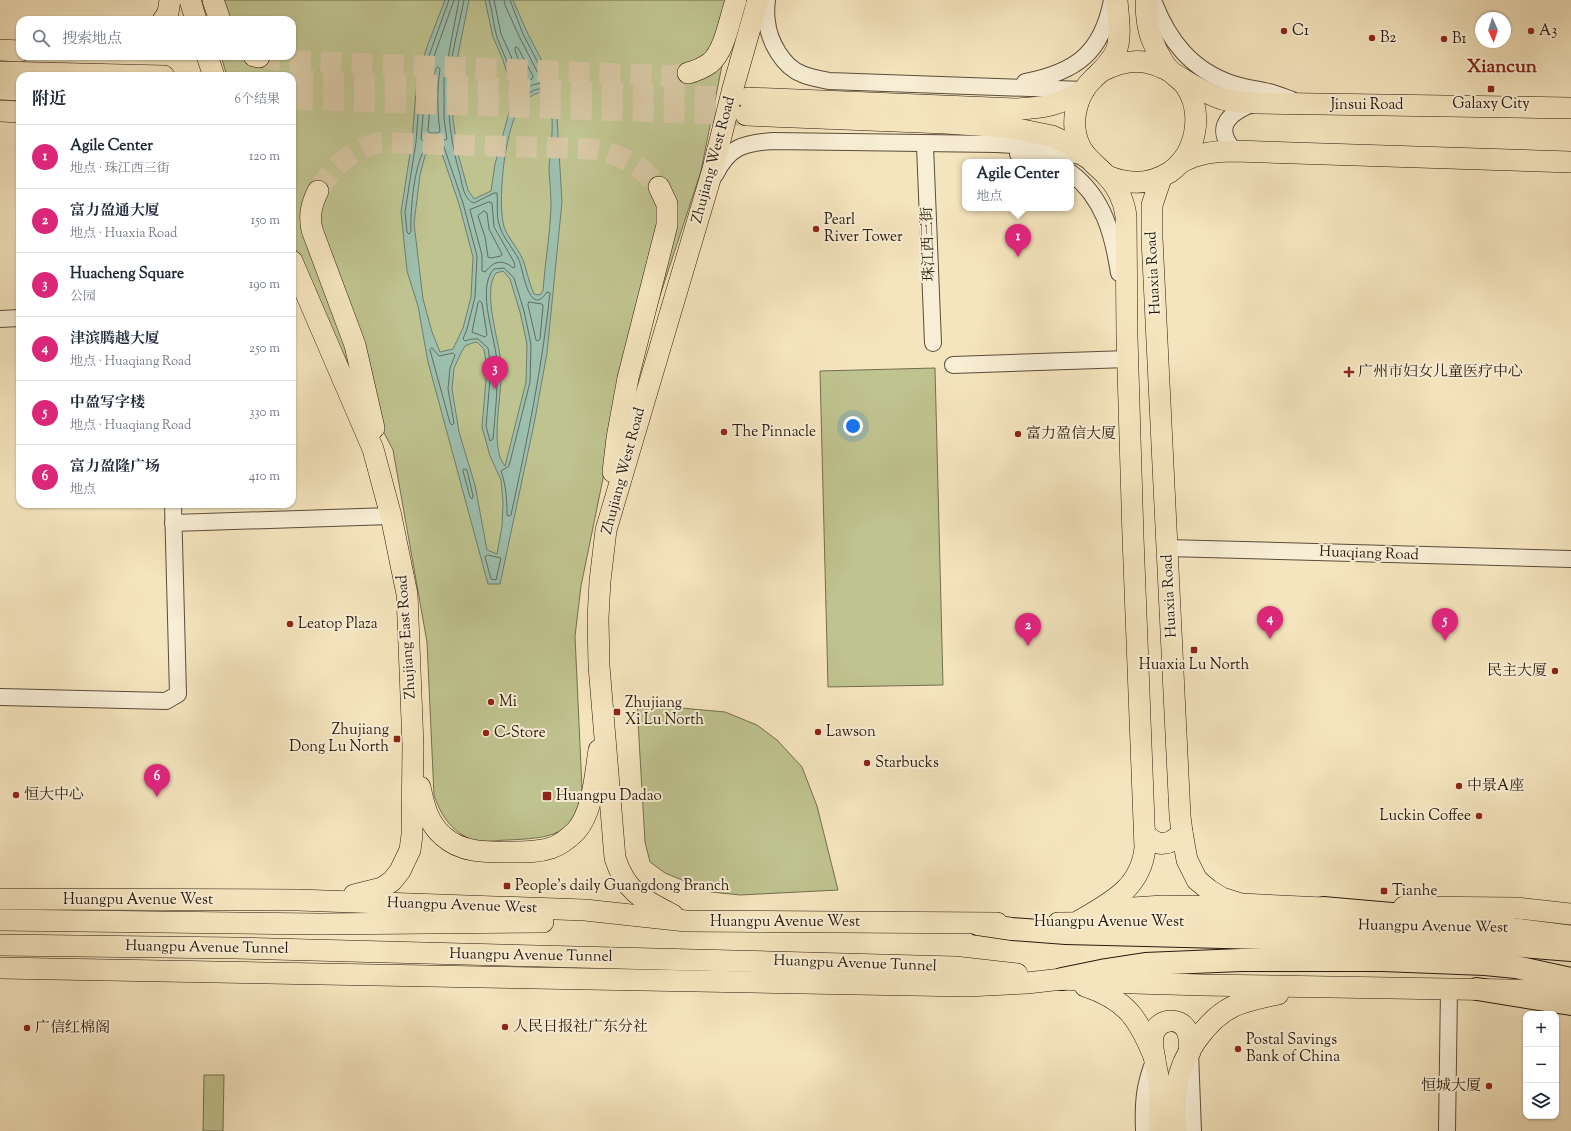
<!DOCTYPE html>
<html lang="zh">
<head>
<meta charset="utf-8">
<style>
  body { margin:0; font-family:"Sorts Mill Goudy","Noto Serif SC",serif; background:#f6f6f7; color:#1f2937 }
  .controls { position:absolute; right:12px; bottom:12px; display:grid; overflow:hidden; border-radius:8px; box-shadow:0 1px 3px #0004 }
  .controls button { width:36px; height:36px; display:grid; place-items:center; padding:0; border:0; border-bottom:1px solid #e0e1e3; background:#fff; color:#1f2937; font:20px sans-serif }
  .compass { position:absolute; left:1475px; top:12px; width:36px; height:36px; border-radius:50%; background:#fff; box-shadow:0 1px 3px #0004; rotate:177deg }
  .you { position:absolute; left:853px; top:426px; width:14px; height:14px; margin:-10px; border:3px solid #fff; border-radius:50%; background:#1a73e8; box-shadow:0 0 0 6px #1a73e833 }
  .badge { display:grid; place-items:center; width:26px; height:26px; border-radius:50%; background:#db2777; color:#fff; font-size:13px; font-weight:700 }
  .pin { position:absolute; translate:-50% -33px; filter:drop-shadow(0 1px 2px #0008) }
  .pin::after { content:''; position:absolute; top:21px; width:14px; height:12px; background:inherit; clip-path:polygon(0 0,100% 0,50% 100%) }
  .popup { position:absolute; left:962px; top:159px; width:112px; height:52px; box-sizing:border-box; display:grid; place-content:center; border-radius:8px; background:#fff; filter:drop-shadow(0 1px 3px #0005); font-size:13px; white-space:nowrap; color:#747a83 }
  .popup b { font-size:15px; color:#1f2937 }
  .popup::after { content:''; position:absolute; left:50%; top:100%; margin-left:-8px; border:8px solid transparent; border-top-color:#fff }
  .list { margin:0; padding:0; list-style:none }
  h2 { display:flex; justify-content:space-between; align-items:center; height:52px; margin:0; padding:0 16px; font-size:17px }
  h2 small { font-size:13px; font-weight:400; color:#747a83 }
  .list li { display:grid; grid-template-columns:26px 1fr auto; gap:12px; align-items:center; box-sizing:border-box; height:64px; padding:0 16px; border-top:1px solid #e0e1e3 }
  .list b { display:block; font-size:15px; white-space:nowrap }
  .list p { margin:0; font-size:13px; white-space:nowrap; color:#747a83 }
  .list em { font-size:13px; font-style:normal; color:#747a83 }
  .icon { flex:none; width:22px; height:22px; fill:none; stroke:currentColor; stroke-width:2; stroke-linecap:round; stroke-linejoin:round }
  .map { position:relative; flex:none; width:1571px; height:1131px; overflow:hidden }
  .search { position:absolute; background:#fff; box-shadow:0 1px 3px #0004; left:16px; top:16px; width:280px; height:44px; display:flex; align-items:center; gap:10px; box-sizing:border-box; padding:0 14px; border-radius:12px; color:#747a83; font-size:15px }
  .panel { position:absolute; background:#fff; box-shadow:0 1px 3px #0004; left:16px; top:72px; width:280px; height:436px; border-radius:12px }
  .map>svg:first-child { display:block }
</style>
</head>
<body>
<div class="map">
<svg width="1571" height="1131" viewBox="0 0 1571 1131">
  <rect width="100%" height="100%" fill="#f5e5be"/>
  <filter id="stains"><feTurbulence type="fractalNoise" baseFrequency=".005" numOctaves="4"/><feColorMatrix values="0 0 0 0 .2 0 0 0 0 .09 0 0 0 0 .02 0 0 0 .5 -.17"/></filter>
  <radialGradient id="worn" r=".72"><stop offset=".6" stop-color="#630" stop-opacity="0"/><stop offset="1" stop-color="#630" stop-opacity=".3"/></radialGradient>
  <!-- green -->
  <g fill="#bfc38f" stroke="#746e4e">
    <path d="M204,0H735L701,171L608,454L581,586L575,636L582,789C578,837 548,838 508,840C498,840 483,843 474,841C472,841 469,838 466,837C449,828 440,813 434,795L427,642L393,450L330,329L292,241V76H227L221,56H292V20H210Z"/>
    <polygon points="935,368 943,685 828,687 820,371"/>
    <polygon points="637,704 725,712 757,725 777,740 802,767 817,806 838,890 740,895 711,892 665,873 650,862 645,842"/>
    <polygon points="204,1075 224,1075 223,1131 203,1131"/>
  </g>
  <!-- water -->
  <path fill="#9dbfae" stroke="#6f7d6d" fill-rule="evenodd" d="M445,0H469L453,80V119L458,154L468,190L474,199L491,191L495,164L513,98V93L503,60L493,37L485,0H513L527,32L552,80L557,118L562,202L547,353L534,424L500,584H488L428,362L418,306L407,271L401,212L412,141L417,78L428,44ZM541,92C560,104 549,152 549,171C550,183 551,196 551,208C550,235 545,263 543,290L540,295L534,294C529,283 527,271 523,260C518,247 505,236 503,222C498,197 505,122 523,103C527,99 535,93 541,92ZM433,147L440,148L459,204L473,257L471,297L463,328L453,349L440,352L432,332L423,299L414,223L420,175L425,156L429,149ZM503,271L510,279L520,312L527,344L526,382L505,466C488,447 504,389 501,363C499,340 482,291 496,273ZM477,342L484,349L487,368L482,427L490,456L501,480L503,503L502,526L497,554L487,550L475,485L459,432L452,389L454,368L461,353L465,346L472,343Z"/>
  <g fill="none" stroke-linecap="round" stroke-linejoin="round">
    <!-- shore -->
    <g stroke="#636c5d" stroke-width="1">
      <path d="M449,0L421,78L416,142L405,212L407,232L409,234L411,232C410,213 414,158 428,145L441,144L444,147L463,203L477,256L475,297L467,329L463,339L465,341L471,339H478L488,348L491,368L486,426L490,441L493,439C495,415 498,389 497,365C497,340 475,289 494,269L504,268L514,278L524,311L531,344L530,382L509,466L501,471C506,485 507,500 507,515L509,516L511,515C527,441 542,368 550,293L547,292C529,319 523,269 519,260C513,248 502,237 499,224C496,215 498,203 497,193H494L474,203C464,200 462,184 460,175C451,144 447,113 449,81C451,54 459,26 464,0"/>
      <polyline points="454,0 426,79 421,139 423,141 433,138 445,140 447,139 444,119 444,79 459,0"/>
      <path d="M489,0C493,12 493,25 497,37C504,57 516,77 517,99L519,100C530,94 535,85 547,91L549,89L548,82L523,34L510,0"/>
      <polyline points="494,0 501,34 511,56 521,90 524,91 532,85 541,83 542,81 519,36 505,5 504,0"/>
      <polygon points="516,47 518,48 533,76 532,79 527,81 525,80 515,50"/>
      <path d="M438,67L440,69C437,89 437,111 440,131L438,133H430L428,131L432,80L436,69Z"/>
      <path d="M489,202L492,203L494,227L514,262L515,266L514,268C511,267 509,264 505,263C496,260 490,266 485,272L482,271V255L470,210Z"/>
      <polygon points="484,211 487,213 489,229 502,254 501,256 491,258 488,257 485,237 478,216"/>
      <polygon points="480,301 482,303 487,335 485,337 472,332 478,303"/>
      <polygon points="529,302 542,304 543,306 540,339 538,341 536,340 528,305"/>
      <polygon points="432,348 439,356 453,353 455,355 450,368 448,389 454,423 452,425 450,423 430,350"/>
      <polygon points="464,469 467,470 473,496 472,499 470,497 463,471"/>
      <polygon points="488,555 501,558 496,580 491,579 485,557"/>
    </g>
    <!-- major-tunnel -->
    <g stroke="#d6c6a3" stroke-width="21" stroke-dasharray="21 10" stroke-linecap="butt">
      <polyline points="259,57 276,60 673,76 688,73"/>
      <polyline points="292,80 747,98"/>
      <polyline points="292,99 743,115"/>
      <path d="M318,191C331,169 351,149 377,143C383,142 389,143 395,143L594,149C620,154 643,166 659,187"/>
    </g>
    <!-- minor casing -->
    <g stroke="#5c4c38" stroke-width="18">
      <g id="minor">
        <path d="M767,0C766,7 766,15 767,22C769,41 783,67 802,74C811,78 820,79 829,81L1084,90"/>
        <path d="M1153,0C1168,40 1191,70 1233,84C1244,88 1257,89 1269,92C1277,94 1284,97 1292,100"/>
        <path d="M1025,82C1076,72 1102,53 1112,0"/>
        <polyline points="925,146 933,343"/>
        <path d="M1235,151C1211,127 1231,111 1256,103"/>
        <polyline points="1018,154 1049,162"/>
        <path d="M1071,173C1104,198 1113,235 1119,273"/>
        <path d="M715,175C729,147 743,143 773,141L997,144L1029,146L1080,156"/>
        <polyline points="0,319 20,318"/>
        <polyline points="953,365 1128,359"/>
        <polyline points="173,523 391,516"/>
        <polyline points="1167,548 1571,559"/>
        <polyline points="0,697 166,701 178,694 173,504"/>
        <polyline points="1190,1052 1193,1131"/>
        <path d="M1144,1131C1143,1104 1144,1084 1155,1059"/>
        <polyline points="1447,1131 1449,989"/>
      </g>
    </g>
    <!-- major casing -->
    <g stroke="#29190c" stroke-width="22">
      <g id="major">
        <polyline points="190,0 196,20"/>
        <polyline points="213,0 220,20"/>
        <polyline points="163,20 168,13 170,0"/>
        <polyline points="0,50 20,51"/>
        <polyline points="207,56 214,76"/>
        <polyline points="254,56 259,57"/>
        <path d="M1102,71C1156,43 1176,84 1222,99C1233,102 1245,102 1256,103L1571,108"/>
        <polyline points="0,72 164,76"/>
        <path d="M688,73C696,71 703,68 710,63C725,51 730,17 736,0"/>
        <polyline points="0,89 20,90"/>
        <path d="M748,98L1016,109C1044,108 1060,105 1084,90"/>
        <polyline points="0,111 20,112"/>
        <polyline points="746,115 945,123 1007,127 1052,136 1073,146 1086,157"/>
        <path d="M1180,163C1198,153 1215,151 1235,151L1571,162"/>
        <path d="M1107,176C1129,185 1150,185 1170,172C1197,153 1204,112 1185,85C1181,80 1176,77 1172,73C1164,65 1157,52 1153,42C1147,29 1146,14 1146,0"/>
        <polyline points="1161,178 1152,205 1152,238 1180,816 1182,832 1187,860 1197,880 1209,890 1222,898 1241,904 1323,908"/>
        <path d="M318,191C311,205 309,215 312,230L355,345L374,428"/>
        <polyline points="292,261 373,449 391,516 407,594 413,746 412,835 410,850 400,871 392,881 382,888 354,895"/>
        <polyline points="613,472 617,438 628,378 667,225 667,204 659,187"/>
        <path d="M420,787C424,806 428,823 443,836C462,854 490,852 515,852C527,852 539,852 551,848C560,845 569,838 576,831C593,812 595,775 599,750"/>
        <path d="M1145,833C1156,848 1171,846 1182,832"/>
        <polyline points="0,899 298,900 585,910 686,921 997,923"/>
        <polyline points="1404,907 1517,908 1571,914"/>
        <polyline points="1118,909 1163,906 1235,907"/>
        <path d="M673,915C642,899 626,892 615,858L599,666L598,618L600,581L606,530L713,169L733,88L758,0"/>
        <polyline points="0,920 319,924 543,922"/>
        <path d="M1079,921C1110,903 1141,888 1145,848L1133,537L1127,337L1126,216C1124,201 1117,186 1106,175C1091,160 1078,153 1075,129C1073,111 1080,91 1093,79C1102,70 1110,64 1116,51C1122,37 1118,15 1117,0"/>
        <polyline points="1058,923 1190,922 1285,924 1424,925"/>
        <polyline points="1482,926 1500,927 1571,936"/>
        <polyline points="0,945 235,948 808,963 955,967 1017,974"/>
        <polyline points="0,968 967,986 1027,983 1062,979 1134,983 1203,985 1571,991"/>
        <path d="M1085,986C1127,1000 1139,1019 1155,1059"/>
        <path d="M1160,1131C1160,1115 1161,1098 1159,1082C1157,1067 1151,1051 1153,1036C1156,1019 1180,1015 1187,1031C1190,1037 1189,1045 1190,1052"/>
        <path d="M1176,1131C1175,1116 1174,1100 1177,1085C1181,1056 1207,1019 1234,1006C1248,1000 1264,997 1278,994"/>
      </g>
    </g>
    <!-- highway casing -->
    <g stroke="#29190c" stroke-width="24">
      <g id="highway">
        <polyline points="1323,908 1426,917 1500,927"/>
        <polyline points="978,924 1012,929 1066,933 1498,944 1571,950"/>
        <polyline points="1062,979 1106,970 1145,964 1241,960 1382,960 1485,964 1516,967 1571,979"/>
        <polyline points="1477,989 1571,1004"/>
      </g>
    </g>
    <!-- minor -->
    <use href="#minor" stroke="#f8eed5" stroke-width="16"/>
    <!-- major -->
    <use href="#major" stroke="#f5e5be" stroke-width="21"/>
    <!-- highway -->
    <use href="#highway" stroke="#f5e5be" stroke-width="22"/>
  </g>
  <!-- markers -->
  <g fill="#8f2418" stroke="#f8eed5" stroke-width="1.5">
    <circle cx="1284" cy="31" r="4"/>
    <circle cx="1531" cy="31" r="4"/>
    <circle cx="1372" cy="38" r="4"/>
    <circle cx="1444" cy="39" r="4"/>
    <rect x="1487" y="85" width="8" height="8" rx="2"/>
    <circle cx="816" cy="229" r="4"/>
    <path d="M1347 366h4v4h4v4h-4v4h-4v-4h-4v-4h4z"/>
    <circle cx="724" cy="432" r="4"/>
    <circle cx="1018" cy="434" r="4"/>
    <circle cx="290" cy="624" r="4"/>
    <rect x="1190" y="646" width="8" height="8" rx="2"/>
    <circle cx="1555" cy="671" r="4"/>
    <circle cx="491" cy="702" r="4"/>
    <rect x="613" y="708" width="8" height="8" rx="2"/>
    <circle cx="818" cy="732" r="4"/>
    <circle cx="486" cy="733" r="4"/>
    <rect x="393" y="735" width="8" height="8" rx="2"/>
    <circle cx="867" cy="763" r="4"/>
    <circle cx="1459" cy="786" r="4"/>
    <circle cx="16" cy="795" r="4"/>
    <rect x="542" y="791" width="10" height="10" rx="2"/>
    <circle cx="1479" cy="816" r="4"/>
    <rect x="503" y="882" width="8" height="8" rx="2"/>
    <rect x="1380" y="887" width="8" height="8" rx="2"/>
    <circle cx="505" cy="1027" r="4"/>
    <circle cx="27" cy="1028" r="4"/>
    <circle cx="1238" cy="1049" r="4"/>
    <circle cx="1489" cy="1086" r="4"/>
  </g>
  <g text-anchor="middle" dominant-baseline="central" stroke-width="4" stroke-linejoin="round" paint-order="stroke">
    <!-- poi labels -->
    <g font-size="15" fill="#29190c" stroke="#f8eed5" text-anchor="start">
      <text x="1292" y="31">C1</text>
      <text x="1539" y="31">A3</text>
      <text x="1380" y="38">B2</text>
      <text x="1452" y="39">B1</text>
      <text x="1491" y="104" text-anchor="middle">Galaxy City</text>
      <text x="824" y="220">Pearl<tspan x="824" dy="17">River Tower</tspan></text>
      <text x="1358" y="372">广州市妇女儿童医疗中心</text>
      <text x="732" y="432">The Pinnacle</text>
      <text x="1026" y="434">富力盈信大厦</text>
      <text x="298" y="624">Leatop Plaza</text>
      <text x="1194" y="665" text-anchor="middle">Huaxia Lu North</text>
      <text x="1547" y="671" text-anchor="end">民主大厦</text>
      <text x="499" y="702">Mi</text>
      <text x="625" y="703">Zhujiang<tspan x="625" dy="17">Xi Lu North</tspan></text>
      <text x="389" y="730" text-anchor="end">Zhujiang<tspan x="389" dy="17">Dong Lu North</tspan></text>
      <text x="826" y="732">Lawson</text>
      <text x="494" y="733">C-Store</text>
      <text x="875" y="763">Starbucks</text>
      <text x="1467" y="786">中景A座</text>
      <text x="24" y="795">恒大中心</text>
      <text x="556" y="796">Huangpu Dadao</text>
      <text x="1471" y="816" text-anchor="end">Luckin Coffee</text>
      <text x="515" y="886">People's daily Guangdong Branch</text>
      <text x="1392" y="891">Tianhe</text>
      <text x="513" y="1027">人民日报社广东分社</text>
      <text x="35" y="1028">广信红棉阁</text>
      <text x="1246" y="1040">Postal Savings<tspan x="1246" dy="17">Bank of China</tspan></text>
      <text x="1481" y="1086" text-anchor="end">恒城大厦</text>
    </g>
    <!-- street labels -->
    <g font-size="15" fill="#29190c" stroke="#f8eed5">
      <text x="1367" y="105">Jinsui Road</text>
      <text transform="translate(714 160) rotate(-75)">Zhujiang West Road</text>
      <text transform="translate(929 244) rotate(-92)">珠江西三街</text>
      <text transform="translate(1154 273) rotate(-93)">Huaxia Road</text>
      <text transform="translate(624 471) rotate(-75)">Zhujiang West Road</text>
      <text transform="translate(1369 554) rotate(2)">Huaqiang Road</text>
      <text transform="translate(1170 596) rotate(-93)">Huaxia Road</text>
      <text transform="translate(407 637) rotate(-94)">Zhujiang East Road</text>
      <text x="138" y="900">Huangpu Avenue West</text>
      <text transform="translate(462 906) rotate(2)">Huangpu Avenue West</text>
      <text x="785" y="922">Huangpu Avenue West</text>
      <text x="1109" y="922">Huangpu Avenue West</text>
      <text transform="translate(1433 927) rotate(1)">Huangpu Avenue West</text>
      <text transform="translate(207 948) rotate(1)">Huangpu Avenue Tunnel</text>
      <text transform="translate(531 956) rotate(1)">Huangpu Avenue Tunnel</text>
      <text transform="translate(855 964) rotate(2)">Huangpu Avenue Tunnel</text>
    </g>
    <!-- district labels -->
    <g font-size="19" font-weight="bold" fill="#7a1f14" stroke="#f8eed5">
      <text x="1502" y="67">Xiancun</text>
    </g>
  </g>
  <rect width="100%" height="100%" filter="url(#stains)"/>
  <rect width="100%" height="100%" fill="url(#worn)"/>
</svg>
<div class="controls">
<button>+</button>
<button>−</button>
<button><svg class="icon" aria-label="layers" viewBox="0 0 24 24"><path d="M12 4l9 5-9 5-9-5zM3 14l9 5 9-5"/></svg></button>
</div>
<svg class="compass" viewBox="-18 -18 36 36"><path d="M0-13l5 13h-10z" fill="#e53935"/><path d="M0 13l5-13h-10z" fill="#747a83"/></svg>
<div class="you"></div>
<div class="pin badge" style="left:1018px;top:257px">1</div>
<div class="popup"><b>Agile Center</b>地点</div>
<div class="pin badge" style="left:1028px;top:646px">2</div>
<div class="pin badge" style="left:495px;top:389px">3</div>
<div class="pin badge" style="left:1270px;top:639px">4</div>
<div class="pin badge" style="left:1445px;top:641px">5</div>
<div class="pin badge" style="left:157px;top:797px">6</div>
<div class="search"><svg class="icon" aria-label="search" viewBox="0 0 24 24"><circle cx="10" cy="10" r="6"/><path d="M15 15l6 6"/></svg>搜索地点</div>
<section class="panel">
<h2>附近<small>6个结果</small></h2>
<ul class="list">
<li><span class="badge">1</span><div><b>Agile Center</b><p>地点 · 珠江西三街</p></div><em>120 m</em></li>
<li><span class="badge">2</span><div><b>富力盈通大厦</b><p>地点 · Huaxia Road</p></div><em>150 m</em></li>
<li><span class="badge">3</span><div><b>Huacheng Square</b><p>公园</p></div><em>190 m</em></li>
<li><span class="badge">4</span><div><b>津滨腾越大厦</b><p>地点 · Huaqiang Road</p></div><em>250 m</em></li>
<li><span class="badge">5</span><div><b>中盈写字楼</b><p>地点 · Huaqiang Road</p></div><em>330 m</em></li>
<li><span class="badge">6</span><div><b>富力盈隆广场</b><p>地点</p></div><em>410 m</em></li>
</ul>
</section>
</div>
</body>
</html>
